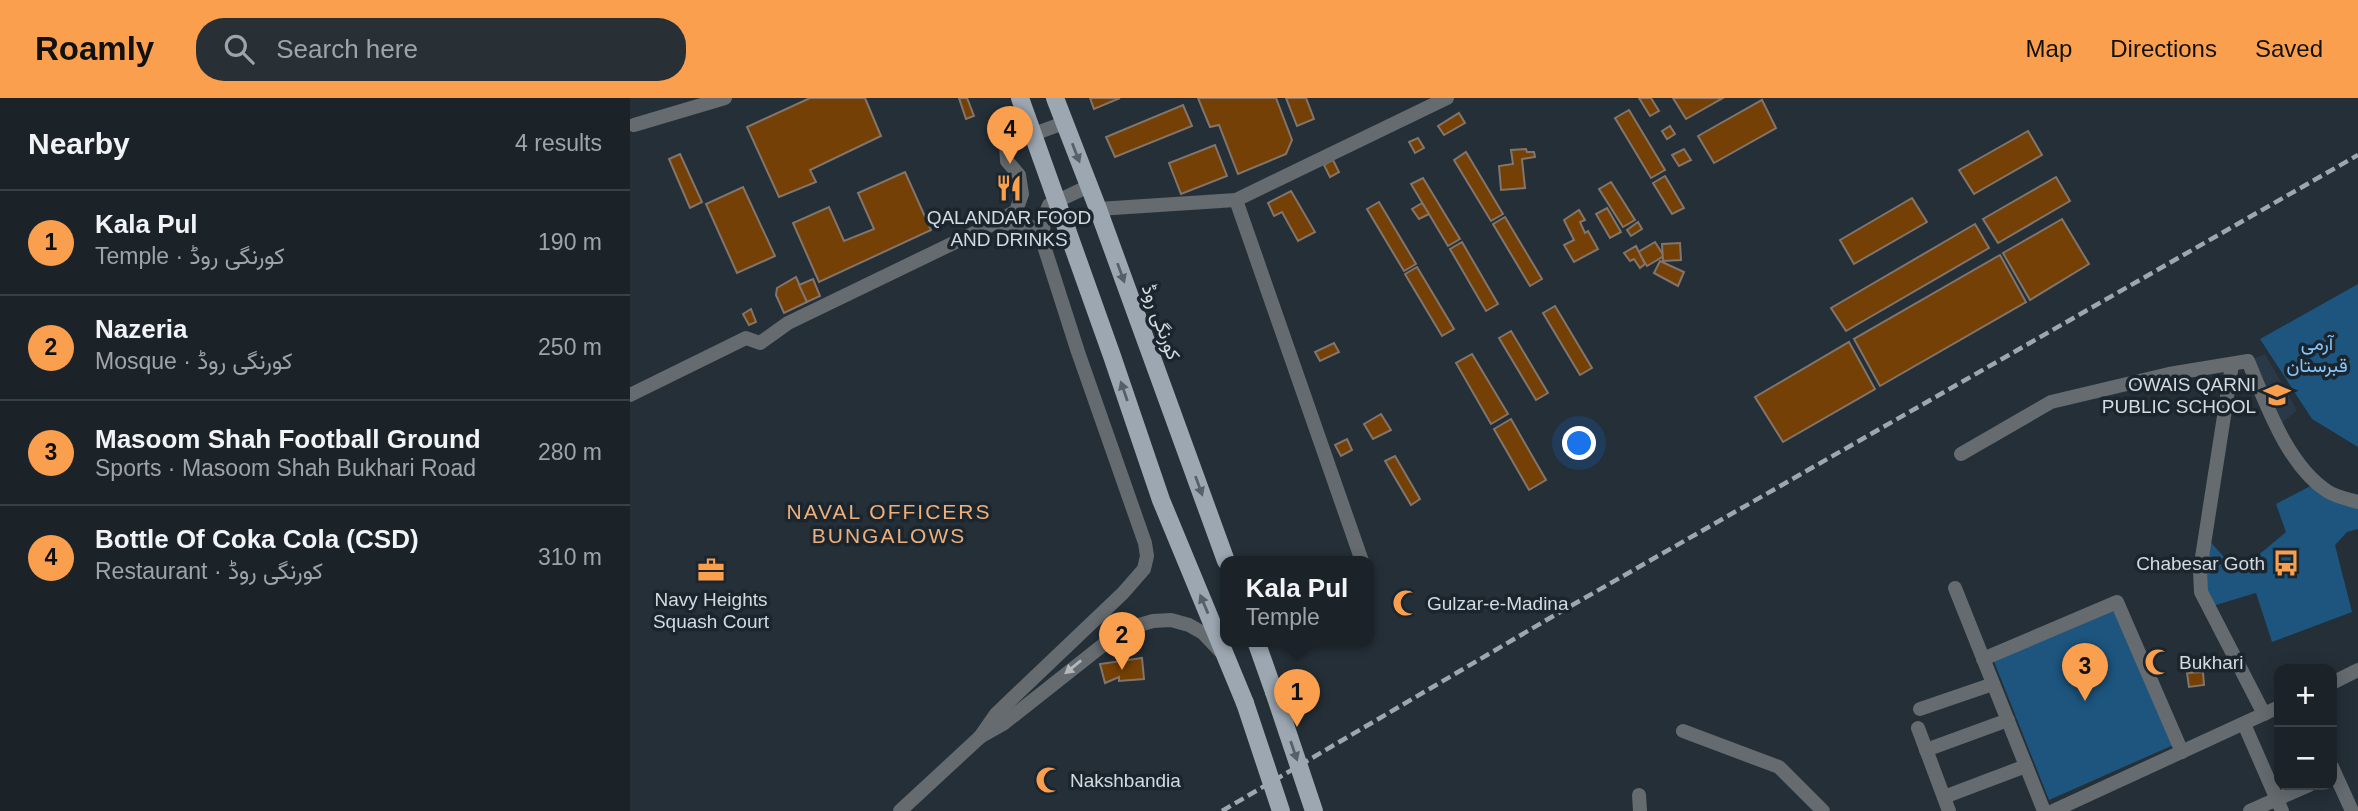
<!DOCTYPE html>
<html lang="en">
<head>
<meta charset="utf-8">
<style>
  body { margin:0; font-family:Helvetica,Vazirmatn,sans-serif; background:#282f35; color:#f1f3f6 }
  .controls { position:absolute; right:21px; bottom:21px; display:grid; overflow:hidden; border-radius:14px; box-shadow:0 4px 18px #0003 }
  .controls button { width:63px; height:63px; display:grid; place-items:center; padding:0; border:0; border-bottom:2px solid #394046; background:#1b2329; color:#f1f3f6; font:35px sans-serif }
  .you { position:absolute; left:950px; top:346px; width:24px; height:24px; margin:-18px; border:5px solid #fff; border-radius:50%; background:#1a73e8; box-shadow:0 0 0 10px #1a73e833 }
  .badge { display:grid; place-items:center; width:46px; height:46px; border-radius:50%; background:#fa9f4e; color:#111; font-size:23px; font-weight:700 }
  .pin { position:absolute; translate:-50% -58px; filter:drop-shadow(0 2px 4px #0008) }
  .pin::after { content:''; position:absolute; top:37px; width:24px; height:21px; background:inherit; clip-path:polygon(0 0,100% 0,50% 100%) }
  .popup { position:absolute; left:590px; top:458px; width:154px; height:91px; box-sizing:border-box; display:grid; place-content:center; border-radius:14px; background:#1b2329; filter:drop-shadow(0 2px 5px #0005); font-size:23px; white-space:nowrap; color:#a0a4a8 }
  .popup b { font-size:26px; color:#f1f3f6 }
  .popup::after { content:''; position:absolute; left:50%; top:100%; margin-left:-14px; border:14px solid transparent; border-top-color:#1b2329 }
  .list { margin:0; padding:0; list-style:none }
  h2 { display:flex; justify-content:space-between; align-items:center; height:91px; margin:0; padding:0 28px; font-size:30px }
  h2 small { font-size:23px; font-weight:400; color:#a0a4a8 }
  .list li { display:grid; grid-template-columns:46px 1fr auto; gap:21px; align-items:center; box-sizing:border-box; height:105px; padding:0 28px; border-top:2px solid #394046 }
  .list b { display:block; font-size:26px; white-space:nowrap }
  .list p { margin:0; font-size:23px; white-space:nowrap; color:#a0a4a8 }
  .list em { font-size:23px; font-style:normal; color:#a0a4a8 }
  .icon { flex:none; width:38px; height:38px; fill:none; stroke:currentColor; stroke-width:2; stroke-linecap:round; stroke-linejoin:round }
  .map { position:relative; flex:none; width:1728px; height:713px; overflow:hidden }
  header { display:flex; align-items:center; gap:42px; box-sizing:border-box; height:98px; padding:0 35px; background:#fa9f4e; color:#111 }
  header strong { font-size:33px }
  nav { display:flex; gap:38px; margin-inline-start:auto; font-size:24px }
  .search { width:490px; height:63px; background:#282f35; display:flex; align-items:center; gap:18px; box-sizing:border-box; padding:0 24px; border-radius:28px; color:#a0a4a8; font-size:26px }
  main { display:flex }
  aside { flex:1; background:#1b2329 }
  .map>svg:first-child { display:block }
</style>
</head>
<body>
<header>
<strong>Roamly</strong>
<div class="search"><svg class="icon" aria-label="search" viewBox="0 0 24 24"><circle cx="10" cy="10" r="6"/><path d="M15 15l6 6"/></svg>Search here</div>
<nav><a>Map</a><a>Directions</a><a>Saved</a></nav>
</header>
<main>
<aside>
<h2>Nearby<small>4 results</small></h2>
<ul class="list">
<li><span class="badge">1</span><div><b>Kala Pul</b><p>Temple · کورنگی روڈ</p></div><em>190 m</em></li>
<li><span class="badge">2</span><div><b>Nazeria</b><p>Mosque · کورنگی روڈ</p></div><em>250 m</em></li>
<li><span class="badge">3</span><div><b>Masoom Shah Football Ground</b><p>Sports · Masoom Shah Bukhari Road</p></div><em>280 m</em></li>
<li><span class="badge">4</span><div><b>Bottle Of Coka Cola (CSD)</b><p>Restaurant · کورنگی روڈ</p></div><em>310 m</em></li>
</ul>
</aside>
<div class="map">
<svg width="1728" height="713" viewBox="0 0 1728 713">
  <rect width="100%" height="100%" fill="#242f37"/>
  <!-- built -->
  <polygon fill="#293947" points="1635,256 1667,312 1651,326 1621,262"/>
  <!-- green -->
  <g fill="#1d557e">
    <polygon points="1728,186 1728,349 1682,321 1630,241"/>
    <polygon points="1688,384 1728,404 1728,431 1717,434 1705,447 1722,514 1642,544 1626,495 1579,509 1570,472 1577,440 1603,469 1613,470 1656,434 1646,406"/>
    <polygon points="1488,506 1548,645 1419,702 1363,561"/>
  </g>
  <!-- building -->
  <g fill="#754005" stroke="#82756b" stroke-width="2">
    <polygon points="180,0 235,0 251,38 180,72 186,84 149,99 117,29"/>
    <polygon points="329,0 337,0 344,18 336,21"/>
    <polygon points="460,0 490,0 464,11"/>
    <polygon points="568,0 646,0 662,42 656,56 608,76 589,27 580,29"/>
    <polygon points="656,0 676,0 684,21 667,28"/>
    <polygon points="1009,0 1021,0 1029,13 1020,18"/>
    <polygon points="1043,0 1093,0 1056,21"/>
    <polygon points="1132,2 1146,30 1084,65 1068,38"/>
    <polygon points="553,7 562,28 485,59 476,39"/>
    <polygon points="999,12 1035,72 1021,80 985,20"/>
    <polygon points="829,15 835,25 814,37 808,28"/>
    <polygon points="1040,28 1045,36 1037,41 1032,33"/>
    <polygon points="1398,33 1412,57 1344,96 1329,72"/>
    <polygon points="788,40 794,50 785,55 779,44"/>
    <polygon points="585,47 597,78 551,96 539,65"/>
    <polygon points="896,51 897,54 904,54 905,59 892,61 895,90 871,92 869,68 883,66 881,52"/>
    <polygon points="1054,51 1061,62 1049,68 1042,57"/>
    <polygon points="836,54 873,116 861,123 824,62"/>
    <polygon points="50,56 72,104 60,110 39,61"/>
    <polygon points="703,62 709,74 700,79 694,67"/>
    <polygon points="275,74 301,132 189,184 163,125 199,109 214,143 244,131 228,95"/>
    <polygon points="1035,78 1054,110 1042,116 1023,85"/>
    <polygon points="1426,79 1440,103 1368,145 1353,121"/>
    <polygon points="793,80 830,141 818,148 781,86"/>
    <polygon points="981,84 1005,122 993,129 969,91"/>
    <polygon points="113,89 145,158 107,175 76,106"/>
    <polygon points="661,93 685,134 668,143 652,114 644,118 638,105"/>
    <polygon points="1282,100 1297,124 1224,166 1210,142"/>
    <polygon points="749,104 786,166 774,173 737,111"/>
    <polygon points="792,105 799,116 789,121 782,111"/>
    <polygon points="977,110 991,134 980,140 966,116"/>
    <polygon points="949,112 955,122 950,124 955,135 958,133 968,151 944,164 934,147 944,142 934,122"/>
    <polygon points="875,119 912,181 900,188 863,126"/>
    <polygon points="1432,121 1459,166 1400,202 1373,155"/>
    <polygon points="1008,124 1012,131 1001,138 997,132"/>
    <polygon points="1345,126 1359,150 1216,233 1201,210"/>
    <polygon points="832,144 868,206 856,213 820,151"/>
    <polygon points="1025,144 1034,158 1017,168 1008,154"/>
    <polygon points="1050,145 1051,162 1033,163 1032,146"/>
    <polygon points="1006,148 1015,166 1010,170 1004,161 1000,163 994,155"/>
    <polygon points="1370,157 1396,204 1250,288 1224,241"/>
    <polygon points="1030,163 1054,174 1048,188 1024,175"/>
    <polygon points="787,169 824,231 812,238 775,176"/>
    <polygon points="166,179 177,204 154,215 146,197 147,190"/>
    <polygon points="183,181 190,198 177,204 169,187"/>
    <polygon points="925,208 962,270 950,277 913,215"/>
    <polygon points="121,211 126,224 119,227 113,216"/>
    <polygon points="881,233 918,295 906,302 869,240"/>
    <polygon points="1219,244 1245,291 1153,344 1125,299"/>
    <polygon points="704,245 709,254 690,263 685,254"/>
    <polygon points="842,256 878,316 861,326 826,265"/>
    <polygon points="751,316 761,332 743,341 734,326"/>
    <polygon points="881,321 916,382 899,392 864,331"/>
    <polygon points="717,341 722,352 711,358 705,347"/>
    <polygon points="765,358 790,401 781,407 755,363"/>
    <polygon points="512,560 514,581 489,583 489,579 475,585 470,566"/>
    <polygon points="1573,574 1574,587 1559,589 1557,575"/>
  </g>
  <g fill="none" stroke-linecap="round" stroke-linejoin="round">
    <!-- minor -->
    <g stroke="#656b6f" stroke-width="14">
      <polyline points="4,27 95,0"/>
      <polyline points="606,102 732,463"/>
      <polyline points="468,111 606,102 817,0"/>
      <polyline points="367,124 413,131"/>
      <polyline points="1602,267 1570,472 1571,494 1634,616"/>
      <polyline points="0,297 116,240 130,245 158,225 367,124 386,113 392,96 389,77 377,63 376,46 434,25"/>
      <path d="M1331,356L1421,304L1539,276L1618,263C1636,305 1657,367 1697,393C1706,399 1718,401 1728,404"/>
      <polyline points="1325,490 1414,713"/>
      <polyline points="1353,561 1487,504 1552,654"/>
      <polyline points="1290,611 1363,586"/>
      <polyline points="1614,626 1652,713"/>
      <polyline points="1288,630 1319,713"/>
      <polyline points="1053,633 1149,669 1193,713"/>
      <polyline points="1296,652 1378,622"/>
      <polyline points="1702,669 1722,713"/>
      <polyline points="1009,697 1010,713"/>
      <polyline points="1314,699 1396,668"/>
      <polyline points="1620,713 1679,687"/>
    </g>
    <!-- tertiary -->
    <g stroke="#656b6f" stroke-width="14">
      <polyline points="1702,585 1728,572"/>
      <polyline points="350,639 366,616 493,495 514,471 517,458 515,445 448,254 414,148 413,122 419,107 459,88"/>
      <polyline points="270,713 350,639 373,626 492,532 523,523 541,522 559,527 573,535 590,553"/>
      <polyline points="1423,713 1649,609"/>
    </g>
    <!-- primary -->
    <g stroke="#9ca7b1" stroke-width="18">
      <polyline points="390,0 482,258 531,402 615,605"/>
      <polyline points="425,0 468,111 596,463"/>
      <polyline points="626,543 644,594"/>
    </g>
    <!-- rail -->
    <polyline stroke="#9ea7ad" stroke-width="4.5" stroke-dasharray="10 5" stroke-linecap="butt" points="592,713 925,517 1728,57"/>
    <!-- primary-bridge -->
    <g stroke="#9ca7b1" stroke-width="18">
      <polyline points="644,594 684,713"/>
      <polyline points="615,605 651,713"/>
    </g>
  </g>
  <!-- one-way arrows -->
  <defs><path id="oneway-solid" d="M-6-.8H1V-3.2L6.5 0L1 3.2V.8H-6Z" transform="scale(1.75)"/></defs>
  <g fill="#556068">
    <use href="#oneway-solid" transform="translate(446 55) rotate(69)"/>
    <use href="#oneway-solid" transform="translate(491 175) rotate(70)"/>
    <use href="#oneway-solid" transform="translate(494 293) rotate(-109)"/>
    <use href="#oneway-solid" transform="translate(569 388) rotate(70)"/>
    <use href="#oneway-solid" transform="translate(574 506) rotate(-113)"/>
    <use href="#oneway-solid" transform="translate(664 653) rotate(71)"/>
  </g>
  <use fill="#b2b9be" href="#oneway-solid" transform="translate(443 569) rotate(141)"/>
  <!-- icons -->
  <defs>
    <g id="restaurant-bare" transform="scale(2.1)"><path d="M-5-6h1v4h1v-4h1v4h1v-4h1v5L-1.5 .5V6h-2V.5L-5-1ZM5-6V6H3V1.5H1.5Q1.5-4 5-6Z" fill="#fa9f4e" stroke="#1b252d" stroke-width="2.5" paint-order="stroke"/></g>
    <g id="school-bare" transform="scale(2.1)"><path d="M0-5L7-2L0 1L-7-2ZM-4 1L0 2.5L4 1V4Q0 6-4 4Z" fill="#fa9f4e" stroke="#1b252d" stroke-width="2.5" paint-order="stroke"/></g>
    <g id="bus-bare" transform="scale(2.1)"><path d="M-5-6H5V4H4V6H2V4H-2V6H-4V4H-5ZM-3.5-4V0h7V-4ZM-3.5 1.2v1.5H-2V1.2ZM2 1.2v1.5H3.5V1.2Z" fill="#fa9f4e" stroke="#1b252d" stroke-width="2.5" paint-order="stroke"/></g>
    <g id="office-bare" transform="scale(2.1)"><path d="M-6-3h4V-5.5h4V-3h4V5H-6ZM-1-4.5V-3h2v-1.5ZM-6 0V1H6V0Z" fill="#fa9f4e" stroke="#1b252d" stroke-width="2.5" paint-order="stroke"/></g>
    <g id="mosque-bare" transform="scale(2.1)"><path d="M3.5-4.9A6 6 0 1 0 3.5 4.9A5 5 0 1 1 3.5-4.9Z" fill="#fa9f4e" stroke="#1b252d" stroke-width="2.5" paint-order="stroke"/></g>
  </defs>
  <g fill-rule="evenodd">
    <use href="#restaurant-bare" x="379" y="90"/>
    <use href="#school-bare" x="1647" y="297"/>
    <use href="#bus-bare" x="1656" y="465"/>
    <use href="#office-bare" x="81" y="472"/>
    <use href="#mosque-bare" x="776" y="505"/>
    <use href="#mosque-bare" x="1528" y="564"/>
    <use href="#mosque-bare" x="419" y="682"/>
  </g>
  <g text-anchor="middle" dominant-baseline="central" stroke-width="7" stroke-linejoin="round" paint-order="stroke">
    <!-- poi labels -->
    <g font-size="19" fill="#d3dae0" stroke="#1b252d" text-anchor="start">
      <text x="379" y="119" text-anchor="middle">QALANDAR FOOD<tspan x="379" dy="22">AND DRINKS</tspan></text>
      <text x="1626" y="286" text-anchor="end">OWAIS QARNI<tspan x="1626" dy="22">PUBLIC SCHOOL</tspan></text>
      <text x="1635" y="465" text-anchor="end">Chabesar Goth</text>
      <text x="81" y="501" text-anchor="middle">Navy Heights<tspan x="81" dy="22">Squash Court</tspan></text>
      <text x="797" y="505">Gulzar-e-Madina</text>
      <text x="1549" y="564">Bukhari</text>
      <text x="440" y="682">Nakshbandia</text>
    </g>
    <!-- street labels -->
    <g font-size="19" fill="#d3dae0" stroke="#1b252d">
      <text transform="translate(531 224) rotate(70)">کورنگی روڈ</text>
    </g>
    <!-- park labels -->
    <g font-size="19" fill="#85c6fd" stroke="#1b252d">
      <text x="1687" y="245">آرمی<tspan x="1687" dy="22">قبرستان</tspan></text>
    </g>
    <!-- neighbourhood labels -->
    <g font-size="21" letter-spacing="2" fill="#eeaf7b" stroke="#1b252d">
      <text x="259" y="413">NAVAL OFFICERS<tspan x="259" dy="24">BUNGALOWS</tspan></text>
    </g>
  </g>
</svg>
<div class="controls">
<button>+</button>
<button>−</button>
</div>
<div class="you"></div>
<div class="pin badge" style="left:667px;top:629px">1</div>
<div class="popup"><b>Kala Pul</b>Temple</div>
<div class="pin badge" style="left:492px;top:572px">2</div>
<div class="pin badge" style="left:1455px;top:603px">3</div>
<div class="pin badge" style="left:380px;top:66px">4</div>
</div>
</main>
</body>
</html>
